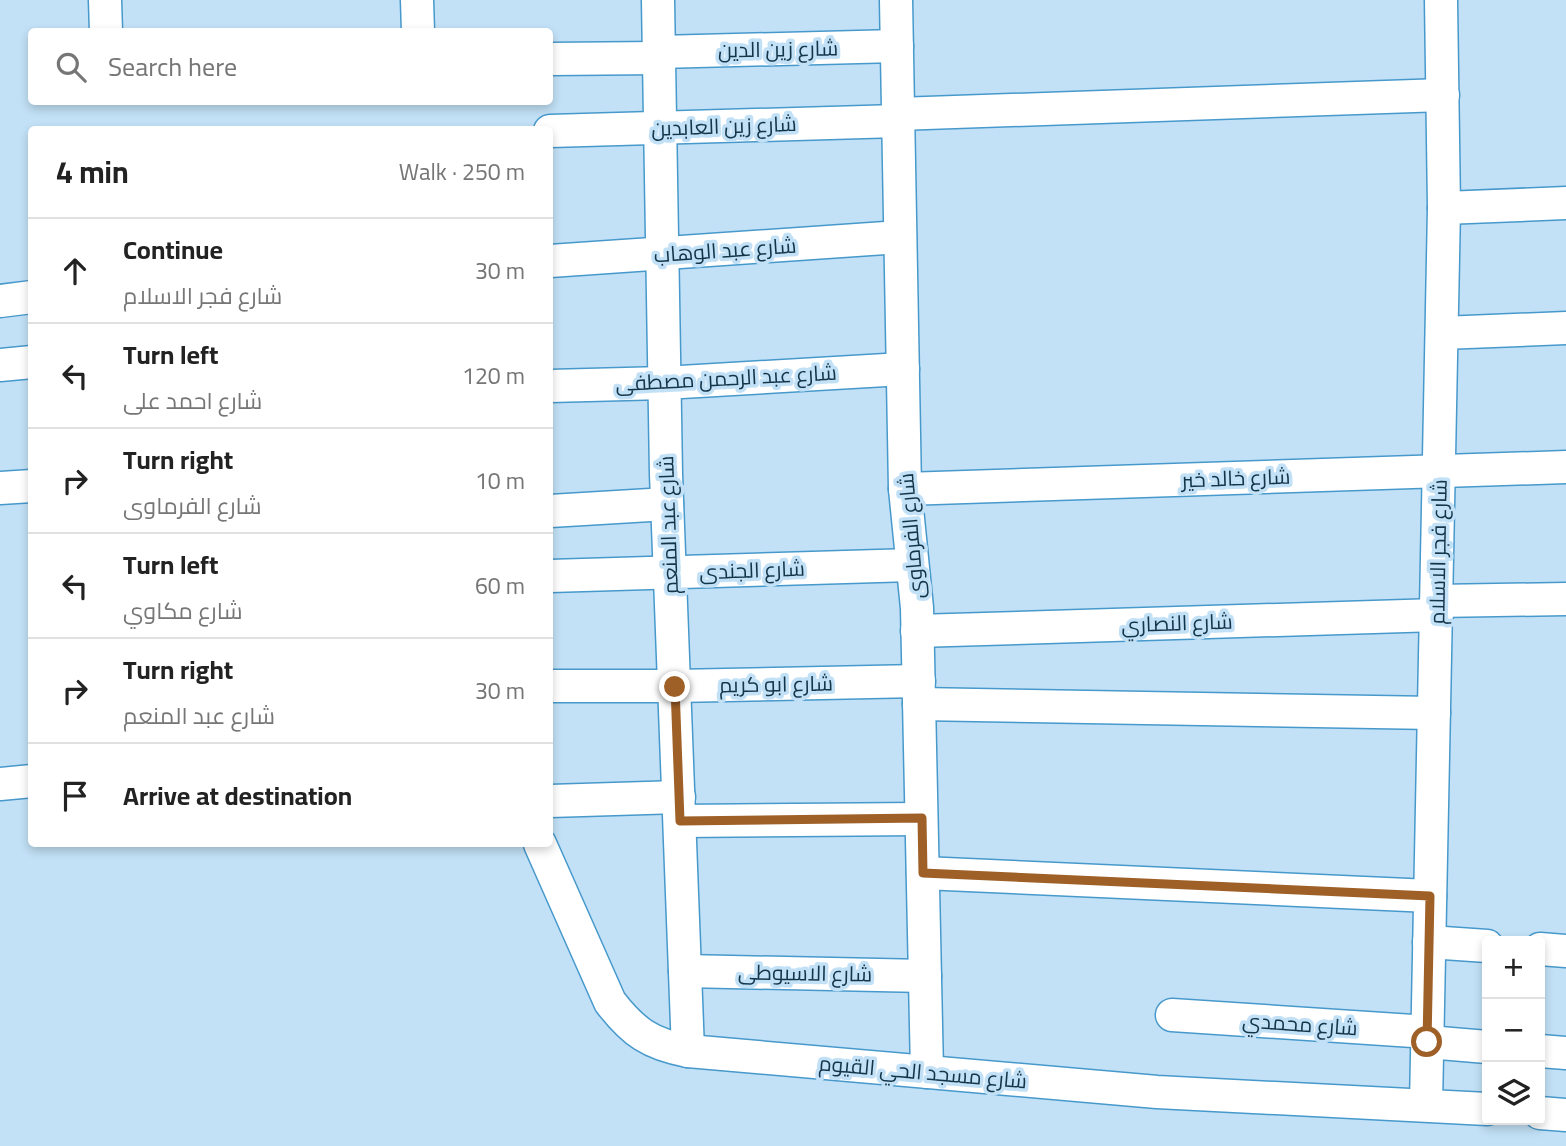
<!DOCTYPE html>
<html lang="en">
<head>
<meta charset="utf-8">
<style>
  body { margin:0; font-family:Georgia,Cairo,serif; background:#f2f2f2; color:#222 }
  .controls { position:absolute; right:21px; bottom:21px; display:grid; overflow:hidden; border-radius:7px; box-shadow:0 4px 10px #0003 }
  .controls button { width:63px; height:63px; display:grid; place-items:center; padding:0; border:0; border-bottom:2px solid #e0e0e0; background:#fff; color:#222; font:35px sans-serif }
  .stop { position:absolute; width:21px; height:21px; margin:-16px; border:5px solid #9f6028; border-radius:50%; background:#fff }
  .stop.end { background:#9f6028; border-color:#fff; box-shadow:0 2px 7px #0008 }
  .list { margin:0; padding:0; list-style:none }
  h2 { display:flex; justify-content:space-between; align-items:center; height:91px; margin:0; padding:0 28px; font-size:30px }
  h2 small { font-size:23px; font-weight:400; color:#767676 }
  .list li { display:grid; grid-template-columns:46px 1fr auto; gap:21px; align-items:center; box-sizing:border-box; height:105px; padding:0 28px; border-top:2px solid #e0e0e0 }
  .list b { display:block; font-size:26px; white-space:nowrap }
  .list p { margin:0; font-size:23px; white-space:nowrap; color:#767676 }
  .list em { font-size:23px; font-style:normal; color:#767676 }
  .icon { flex:none; width:38px; height:38px; fill:none; stroke:currentColor; stroke-width:2; stroke-linecap:round; stroke-linejoin:round }
  .map { position:relative; flex:none; width:1566px; height:1146px; overflow:hidden }
  .search { position:absolute; background:#fff; box-shadow:0 4px 10px #0003; left:28px; top:28px; width:525px; height:77px; display:flex; align-items:center; gap:18px; box-sizing:border-box; padding:0 24px; border-radius:7px; color:#767676; font-size:26px }
  .panel { position:absolute; background:#fff; box-shadow:0 4px 10px #0003; left:28px; top:126px; width:525px; height:721px; border-radius:7px }
  .map>svg:first-child { display:block }
</style>
</head>
<body>
<div class="map">
<svg width="1566" height="1146" viewBox="0 0 1566 1146">
  <rect width="100%" height="100%" fill="#c2e1f6"/>
  <g fill="none" stroke-linecap="round" stroke-linejoin="round">
    <!-- minor casing -->
    <g stroke="#4799cc" stroke-width="35">
      <g id="minor">
        <polyline points="105,0 106,32"/>
        <polyline points="417,0 418,32"/>
        <polyline points="658,0 666,474 688,1051"/>
        <polyline points="896,0 905,489 917,608 927,1072"/>
        <polyline points="659,52 897,46"/>
        <polyline points="550,59 659,58"/>
        <polyline points="898,114 1443,95"/>
        <polyline points="550,131 898,121"/>
        <polyline points="1444,208 1566,203"/>
        <polyline points="550,261 900,237"/>
        <polyline points="0,301 32,297"/>
        <polyline points="1442,333 1566,328"/>
        <polyline points="0,365 32,362"/>
        <polyline points="550,386 664,383 903,369"/>
        <polyline points="0,488 32,486"/>
        <polyline points="905,489 1566,467"/>
        <polyline points="550,511 667,504"/>
        <polyline points="550,576 912,565"/>
        <polyline points="1437,601 1566,599"/>
        <polyline points="917,631 1437,615"/>
        <polyline points="550,686 675,686 919,681"/>
        <polyline points="919,704 1434,713"/>
        <polyline points="0,784 32,781"/>
        <polyline points="550,801 679,797"/>
        <polyline points="680,821 921,819"/>
        <path d="M540,844L610,1002C633,1032 650,1044 688,1051L1157,1092L1487,1109"/>
        <polyline points="923,873 1430,896"/>
        <polyline points="1429,942 1487,946"/>
        <polyline points="1540,949 1566,951"/>
        <polyline points="685,971 925,976"/>
        <polyline points="1172,1015 1428,1032"/>
        <polyline points="1428,1042 1487,1047"/>
        <polyline points="1540,1051 1566,1053"/>
        <polyline points="1426,1105 1444,208 1441,0"/>
        <polyline points="1540,1113 1566,1115"/>
      </g>
    </g>
    <!-- minor -->
    <use href="#minor" stroke="#fff" stroke-width="32"/>
  </g>
  <g fill="none" stroke-linecap="round" stroke-linejoin="round">
    <!-- route -->
    <polyline stroke="#9f6028" stroke-width="9" points="675,687 680,821 922,818 923,873 1430,896 1427,1042"/>
  </g>
  <g text-anchor="middle" dominant-baseline="central" stroke-width="7" stroke-linejoin="round" paint-order="stroke">
    <!-- street labels -->
    <g font-size="21" fill="#13354a" stroke="#c2e1f6">
      <text transform="translate(778 49) rotate(-1)">شارع زين الدين</text>
      <text transform="translate(724 126) rotate(-2)">شارع زين العابدين</text>
      <text transform="translate(725 250) rotate(-4)">شارع عبد الوهاب</text>
      <text transform="translate(726 378) rotate(-3)">شارع عبد الرحمن مصطفى</text>
      <text transform="translate(1236 478) rotate(-2)">شارع خالد خير</text>
      <text transform="translate(668 525) rotate(-92)">شارع عبد المنعم</text>
      <text transform="translate(911 536) rotate(-95)">شارع الفرماوى</text>
      <text transform="translate(1438 552) rotate(-89)">شارع فجر الاسلام</text>
      <text transform="translate(752 570) rotate(-2)">شارع الجندى</text>
      <text transform="translate(1177 623) rotate(-2)">شارع النصاري</text>
      <text transform="translate(776 684) rotate(-1)">شارع ابو كريم</text>
      <text transform="translate(805 973) rotate(1)">شارع الاسيوطى</text>
      <text transform="translate(1300 1024) rotate(4)">شارع محمدي</text>
      <text transform="translate(923 1072) rotate(5)">شارع مسجد الحي القيوم</text>
    </g>
  </g>
</svg>
<div class="controls">
<button>+</button>
<button>−</button>
<button><svg class="icon" aria-label="layers" viewBox="0 0 24 24"><path d="M12 4l9 5-9 5-9-5zM3 14l9 5 9-5"/></svg></button>
</div>
<div class="stop" style="left:1427px;top:1042px"></div>
<div class="stop end" style="left:675px;top:687px"></div>
<div class="search"><svg class="icon" aria-label="search" viewBox="0 0 24 24"><circle cx="10" cy="10" r="6"/><path d="M15 15l6 6"/></svg>Search here</div>
<section class="panel">
<h2>4 min<small>Walk · 250 m</small></h2>
<ul class="list">
<li><svg class="icon" aria-label="ahead" viewBox="0 0 24 24"><path d="M12 20V5M6 11l6-6 6 6"/></svg><div><b>Continue</b><p>شارع فجر الاسلام</p></div><em>30 m</em></li>
<li><svg class="icon" aria-label="left" viewBox="0 0 24 24"><path d="M17 20v-9H6M10 6l-5 5 5 5"/></svg><div><b>Turn left</b><p>شارع احمد على</p></div><em>120 m</em></li>
<li><svg class="icon" aria-label="right" viewBox="0 0 24 24"><path d="M7 20v-9h11M14 6l5 5-5 5"/></svg><div><b>Turn right</b><p>شارع الفرماوى</p></div><em>10 m</em></li>
<li><svg class="icon" aria-label="left" viewBox="0 0 24 24"><path d="M17 20v-9H6M10 6l-5 5 5 5"/></svg><div><b>Turn left</b><p>شارع مكاوي</p></div><em>60 m</em></li>
<li><svg class="icon" aria-label="right" viewBox="0 0 24 24"><path d="M7 20v-9h11M14 6l5 5-5 5"/></svg><div><b>Turn right</b><p>شارع عبد المنعم</p></div><em>30 m</em></li>
<li><svg class="icon" aria-label="arrive" viewBox="0 0 24 24"><path d="M6 21V4h12l-3 4 3 4H6"/></svg><div><b>Arrive at destination</b></div></li>
</ul>
</section>
</div>
</body>
</html>
